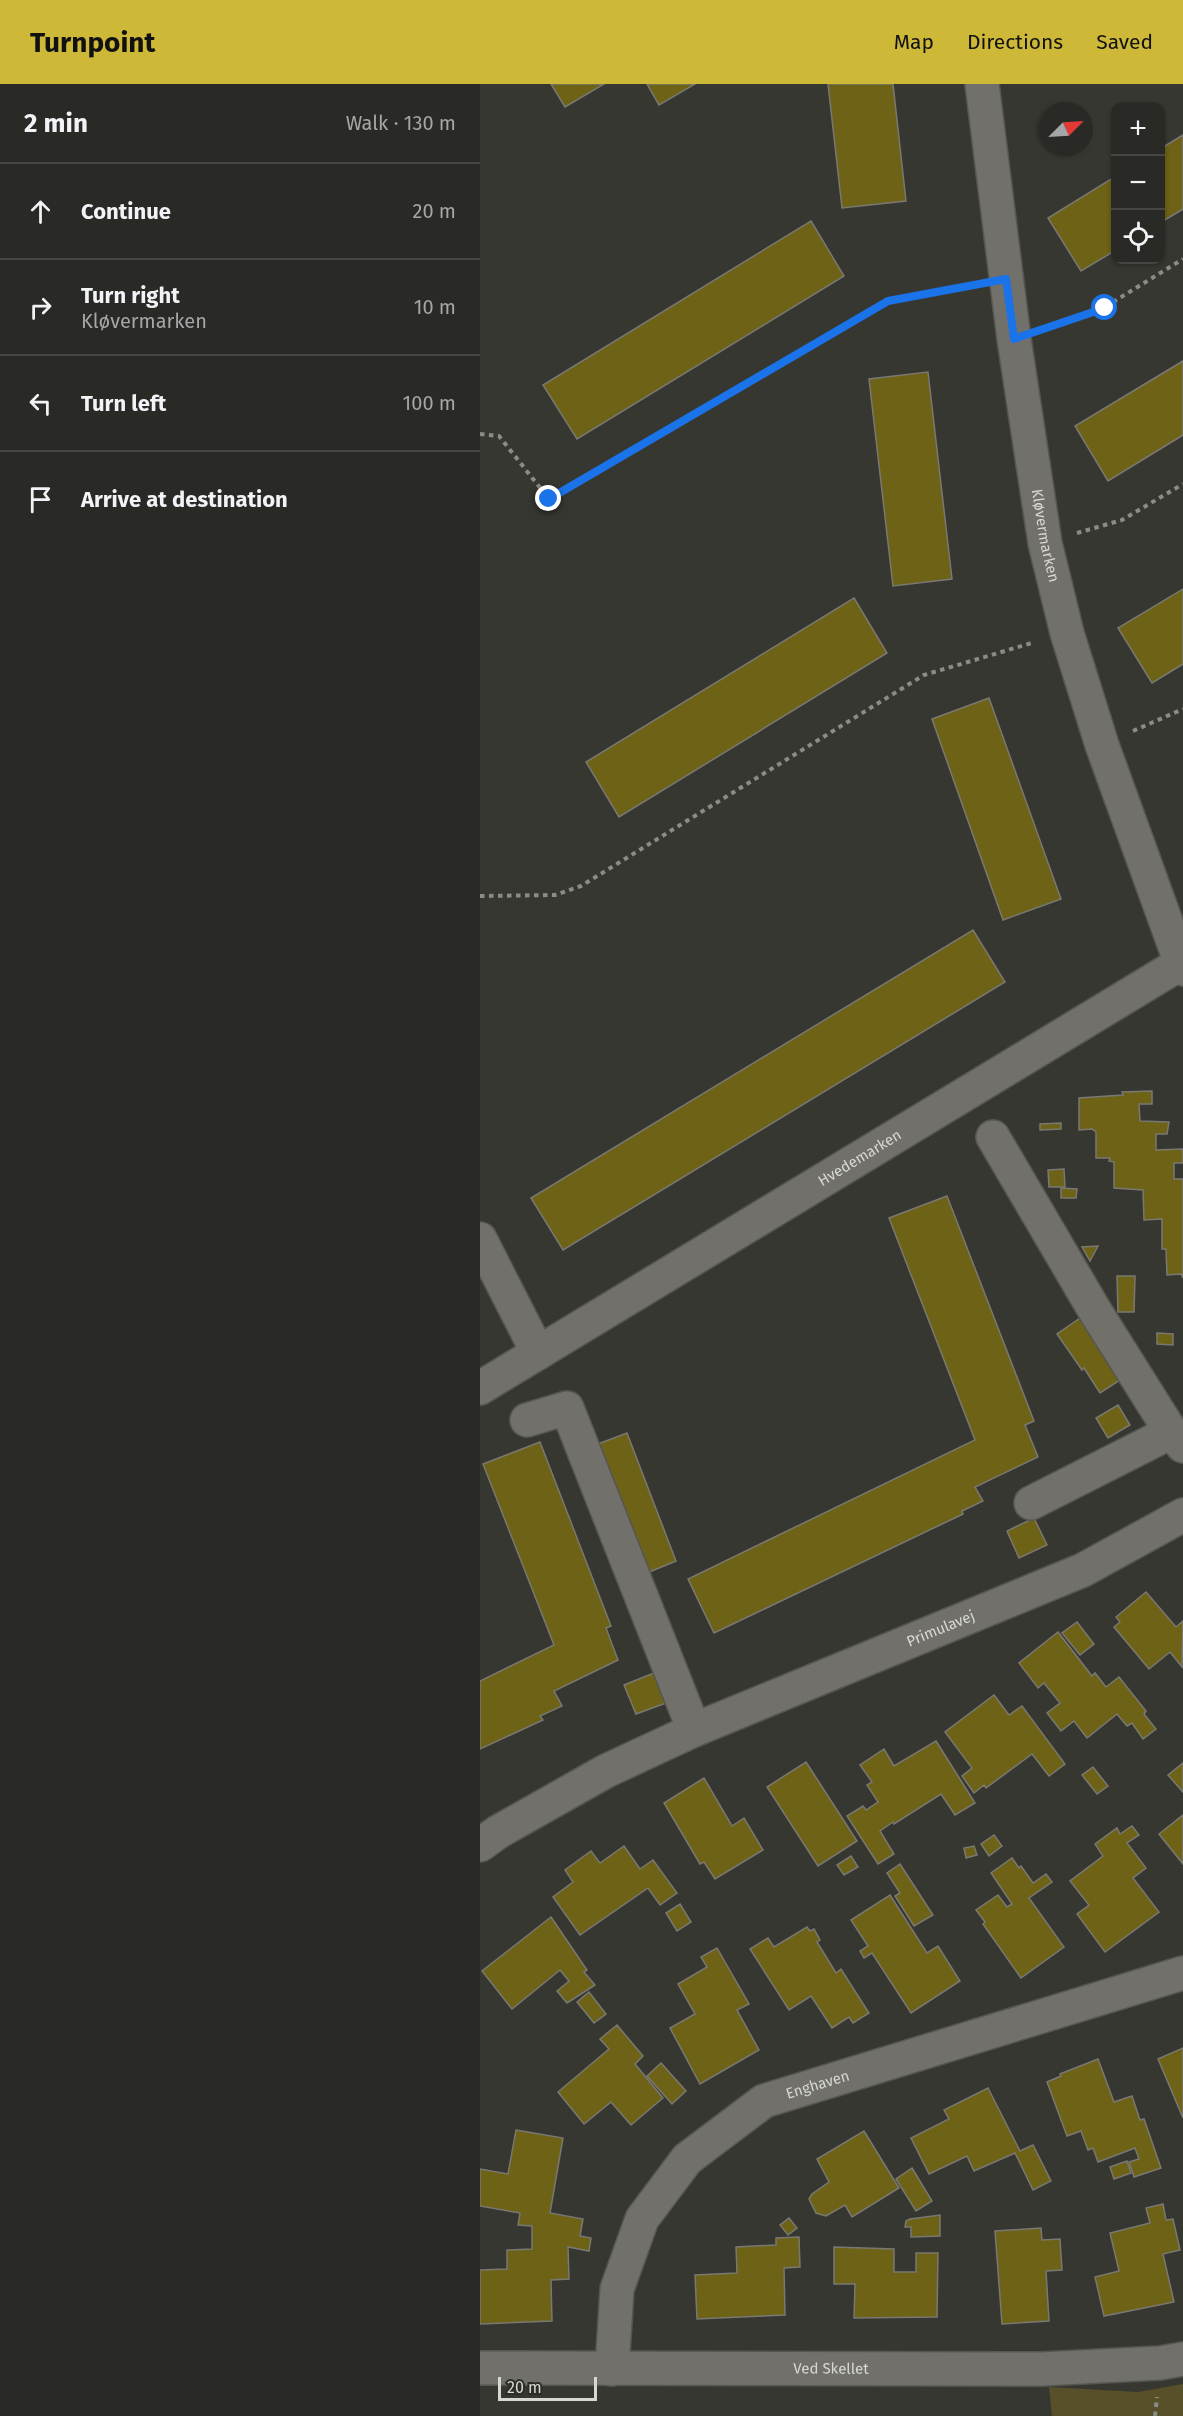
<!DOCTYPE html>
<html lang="en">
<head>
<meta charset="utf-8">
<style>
  body { margin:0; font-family:"Fira Sans",sans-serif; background:#353532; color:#f1f3f6 }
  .controls { position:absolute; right:18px; top:18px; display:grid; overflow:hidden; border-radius:12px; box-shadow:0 2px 4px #0004 }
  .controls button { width:54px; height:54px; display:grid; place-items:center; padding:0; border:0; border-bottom:2px solid #454543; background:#292926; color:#f1f3f6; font:30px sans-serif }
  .compass { position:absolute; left:559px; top:18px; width:54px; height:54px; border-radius:50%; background:#292926; box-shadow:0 2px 4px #0004; rotate:66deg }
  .scale { position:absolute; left:18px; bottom:15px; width:99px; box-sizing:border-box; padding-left:6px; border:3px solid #d7d7d4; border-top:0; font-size:16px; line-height:21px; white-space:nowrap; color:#d7d7d4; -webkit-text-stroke:4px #2d2d28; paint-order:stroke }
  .stop { position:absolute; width:18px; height:18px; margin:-14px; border:4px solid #1a73e8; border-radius:50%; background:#fff }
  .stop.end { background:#1a73e8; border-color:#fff; box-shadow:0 2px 6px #0008 }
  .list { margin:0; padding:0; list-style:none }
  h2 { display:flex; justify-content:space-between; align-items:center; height:78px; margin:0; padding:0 24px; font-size:26px }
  h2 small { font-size:20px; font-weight:400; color:#a5a6a7 }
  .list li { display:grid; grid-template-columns:39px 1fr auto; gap:18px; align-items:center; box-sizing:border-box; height:96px; padding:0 24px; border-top:2px solid #454543 }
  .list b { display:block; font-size:22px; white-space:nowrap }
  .list p { margin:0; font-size:20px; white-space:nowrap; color:#a5a6a7 }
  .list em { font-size:20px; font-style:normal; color:#a5a6a7 }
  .icon { flex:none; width:33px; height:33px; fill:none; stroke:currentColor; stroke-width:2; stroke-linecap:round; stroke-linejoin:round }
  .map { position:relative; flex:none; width:703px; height:2332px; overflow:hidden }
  header { display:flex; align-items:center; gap:36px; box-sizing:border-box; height:84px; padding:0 30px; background:#ceb838; color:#111 }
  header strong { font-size:28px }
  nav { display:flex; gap:33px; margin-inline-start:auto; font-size:21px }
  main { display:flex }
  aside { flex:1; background:#292926 }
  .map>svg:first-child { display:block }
</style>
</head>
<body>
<header>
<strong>Turnpoint</strong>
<nav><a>Map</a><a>Directions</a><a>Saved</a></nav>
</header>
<main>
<aside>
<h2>2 min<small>Walk · 130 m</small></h2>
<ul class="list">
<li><svg class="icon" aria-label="ahead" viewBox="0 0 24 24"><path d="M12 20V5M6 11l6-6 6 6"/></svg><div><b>Continue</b></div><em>20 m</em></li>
<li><svg class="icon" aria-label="right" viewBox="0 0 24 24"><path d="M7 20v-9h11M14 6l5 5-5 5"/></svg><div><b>Turn right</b><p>Kløvermarken</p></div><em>10 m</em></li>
<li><svg class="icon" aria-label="left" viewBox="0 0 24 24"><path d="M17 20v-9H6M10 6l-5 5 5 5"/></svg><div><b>Turn left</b></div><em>100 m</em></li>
<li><svg class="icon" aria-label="arrive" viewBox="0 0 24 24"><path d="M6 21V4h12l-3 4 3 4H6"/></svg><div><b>Arrive at destination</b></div></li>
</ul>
</aside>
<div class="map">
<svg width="703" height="2332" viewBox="0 0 703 2332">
  <rect width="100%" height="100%" fill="#373732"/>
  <!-- green -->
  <polygon fill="#575029" points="703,2300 703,2332 572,2332 569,2303 658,2308"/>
  <!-- building -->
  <g fill="#6e6217" stroke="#797872" stroke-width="1.5">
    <polygon points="71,0 124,0 85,23"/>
    <polygon points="167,0 215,0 179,21"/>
    <polygon points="348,0 413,0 426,117 362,124"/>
    <polygon points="703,51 703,125 680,139 680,65"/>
    <polygon points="636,92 636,166 601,187 568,134"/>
    <polygon points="331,137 364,192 97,355 63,301"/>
    <polygon points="703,277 703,351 628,397 595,342"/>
    <polygon points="448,288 472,495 413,502 389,295"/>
    <polygon points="703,505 703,580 672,599 638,544"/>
    <polygon points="374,514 407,569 139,733 106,678"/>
    <polygon points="509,614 581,815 523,836 452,635"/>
    <polygon points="493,846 525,898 83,1166 51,1114"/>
    <polygon points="672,1007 672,1020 659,1020 660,1037 689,1038 687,1050 676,1050 676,1066 703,1065 703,1079 694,1079 694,1095 703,1095 703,1194 701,1190 687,1191 686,1165 682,1165 682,1135 664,1136 663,1106 634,1104 634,1078 629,1077 630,1074 616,1074 616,1048 612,1045 599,1046 599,1014 643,1011 642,1008"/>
    <polygon points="581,1039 581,1045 560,1046 560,1040"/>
    <polygon points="584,1085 585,1103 569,1103 568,1086"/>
    <polygon points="581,1104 597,1105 596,1114 581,1114"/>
    <polygon points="467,1112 554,1337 545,1341 558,1373 495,1403 503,1417 482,1427 483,1430 234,1549 208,1495 495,1356 409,1134"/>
    <polygon points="618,1162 610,1177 602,1163"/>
    <polygon points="637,1192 655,1192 654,1228 638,1228"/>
    <polygon points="603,1232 640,1296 620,1309 604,1284 602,1286 577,1250"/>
    <polygon points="677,1249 693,1250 693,1261 677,1260"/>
    <polygon points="638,1321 650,1341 628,1354 616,1334"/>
    <polygon points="147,1349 196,1477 167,1489 118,1360"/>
    <polygon points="60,1358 131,1542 126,1544 138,1576 74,1607 82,1622 60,1632 63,1636 0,1665 0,1597 74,1561 3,1380"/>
    <polygon points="554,1434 567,1461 539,1474 527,1447"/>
    <polygon points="666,1508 696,1543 703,1537 702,1583 690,1568 669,1585 634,1543 640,1538 636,1533"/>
    <polygon points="597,1538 614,1560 600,1571 582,1549"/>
    <polygon points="578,1548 612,1592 615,1589 626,1603 639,1593 666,1627 664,1630 676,1645 663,1655 652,1639 647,1642 637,1630 607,1654 594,1637 581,1647 567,1629 580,1619 564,1599 558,1604 539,1579"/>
    <polygon points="174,1589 186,1619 156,1630 144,1601"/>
    <polygon points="514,1611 529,1631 542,1622 585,1680 569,1692 552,1670 506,1704 504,1701 494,1709 482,1692 492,1684 465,1648"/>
    <polygon points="456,1657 495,1719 475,1731 461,1710 414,1740 413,1738 400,1747 414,1770 398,1780 367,1732 383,1722 386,1726 398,1718 387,1701 392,1698 380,1681 404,1665 414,1682"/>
    <polygon points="326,1678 377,1757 338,1782 287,1703"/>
    <polygon points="703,1679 703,1708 688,1691"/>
    <polygon points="613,1683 628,1702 617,1710 602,1691"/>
    <polygon points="224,1694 252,1742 264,1734 283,1766 235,1795 224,1778 220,1780 184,1719"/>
    <polygon points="703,1731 703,1780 679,1750"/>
    <polygon points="652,1742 659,1751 647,1759 666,1784 653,1794 679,1828 625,1868 597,1830 609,1821 590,1797 623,1772 615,1760 637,1744 640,1750"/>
    <polygon points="514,1751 522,1762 509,1772 501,1760"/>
    <polygon points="144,1762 160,1785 173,1776 197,1809 180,1821 168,1804 100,1851 73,1813 93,1798 85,1786 111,1767 120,1779"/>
    <polygon points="494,1762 497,1771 486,1774 484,1764"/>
    <polygon points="371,1772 378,1783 364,1791 357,1781"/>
    <polygon points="532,1774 539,1784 541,1782 553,1799 566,1790 572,1798 549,1814 584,1863 541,1894 503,1840 505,1838 496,1826 518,1811 527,1823 532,1820 511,1789"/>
    <polygon points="420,1780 453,1831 434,1842 415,1812 420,1809 407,1789"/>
    <polygon points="410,1811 447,1869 458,1862 480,1897 431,1929 392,1869 384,1874 380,1867 388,1862 371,1836"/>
    <polygon points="200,1820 211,1838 197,1847 186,1829"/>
    <polygon points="71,1833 107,1886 104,1888 115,1901 87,1919 77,1907 89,1897 80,1886 32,1925 2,1887"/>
    <polygon points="327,1843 330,1847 334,1845 340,1856 337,1858 356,1889 361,1885 389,1929 373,1939 369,1933 352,1944 331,1912 309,1926 270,1865 288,1854 294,1863"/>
    <polygon points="237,1864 269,1920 257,1926 279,1966 220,2000 190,1944 215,1930 198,1900 227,1883 221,1873"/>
    <polygon points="109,1908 126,1930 114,1939 97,1918"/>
    <polygon points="137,1941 163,1972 155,1980 183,2014 151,2041 131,2018 104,2040 78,2008 129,1965 120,1955"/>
    <polygon points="703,1964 703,2034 678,1975"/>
    <polygon points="618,1975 634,2018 652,2012 660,2036 664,2035 681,2084 654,2093 649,2078 659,2075 655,2064 618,2078 613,2064 608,2066 601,2047 587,2052 567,1998 581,1992 580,1990"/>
    <polygon points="181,1979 206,2007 192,2020 167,1992"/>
    <polygon points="508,2004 540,2067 553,2061 571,2097 553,2106 535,2069 494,2087 487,2072 449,2090 431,2054 469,2035 464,2026"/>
    <polygon points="36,2046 83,2054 70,2129 103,2135 100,2152 111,2154 109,2167 88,2163 89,2195 71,2196 72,2237 0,2240 0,2186 27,2185 27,2166 52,2165 52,2142 38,2141 40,2129 0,2122 0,2085 28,2090"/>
    <polygon points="384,2047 419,2104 372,2133 365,2121 346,2132 336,2129 329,2115 332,2110 349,2098 337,2075"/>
    <polygon points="647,2077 651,2089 634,2095 630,2083"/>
    <polygon points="432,2084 452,2117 436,2127 416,2095"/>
    <polygon points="683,2120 686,2136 693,2135 700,2166 683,2170 694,2218 624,2232 615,2193 639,2187 630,2149 670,2139 666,2124"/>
    <polygon points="460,2131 460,2152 431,2153 431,2143 425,2143 426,2137 430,2135"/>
    <polygon points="309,2134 317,2144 308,2151 300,2141"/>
    <polygon points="561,2144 562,2156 580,2155 582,2186 566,2187 569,2237 522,2240 515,2147"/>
    <polygon points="319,2153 320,2183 304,2184 305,2231 217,2235 215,2191 257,2189 256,2163 296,2161 296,2154"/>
    <polygon points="354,2163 414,2165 414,2188 436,2188 436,2169 458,2169 457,2233 374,2234 375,2200 354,2200"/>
  </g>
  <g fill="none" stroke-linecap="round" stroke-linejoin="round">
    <!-- street casing -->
    <g stroke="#565651" stroke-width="36">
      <g id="street">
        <path id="s1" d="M502,0L534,255L565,459L587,549L622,661L703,885"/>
        <polyline points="513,1053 615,1227 691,1348 703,1362"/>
        <polyline points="0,1155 58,1269"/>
        <path id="s2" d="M0,1304L703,878"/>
        <polyline points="47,1336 87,1324 214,1646"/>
        <polyline points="551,1419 691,1348"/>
        <path id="s3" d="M0,1761L18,1748L126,1687L214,1646L603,1486L703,1431"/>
        <path id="s4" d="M0,2284L562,2285L680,2279L703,2275"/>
        <path id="s5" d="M132,2285L137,2205L162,2135L207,2075L284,2017L703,1889"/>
      </g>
    </g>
    <!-- path -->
    <g stroke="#8b8b87" stroke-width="4" stroke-dasharray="4.5 4.5" stroke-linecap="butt">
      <polyline points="566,244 625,223 703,175"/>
      <polyline points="0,350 19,352 69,415 408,217 493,201"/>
      <polyline points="597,449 642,436 703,400"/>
      <polyline points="653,647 703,625"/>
      <polyline points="0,812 75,811 101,802 444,591 555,558"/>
      <polyline points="675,2332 677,2313"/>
    </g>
    <!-- street -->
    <use href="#street" stroke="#71706b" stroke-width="33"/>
  </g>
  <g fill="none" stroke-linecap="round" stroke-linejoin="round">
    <!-- route -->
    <polyline stroke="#1a73e8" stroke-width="8" points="69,415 408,217 526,195 534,255 625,224"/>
  </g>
  <g text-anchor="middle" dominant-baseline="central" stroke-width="4.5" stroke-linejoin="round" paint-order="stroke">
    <!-- street labels -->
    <g font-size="15" fill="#d7d7d4" stroke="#2d2d28">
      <text stroke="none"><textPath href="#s1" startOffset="456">Kløvermarken</textPath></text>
      <text stroke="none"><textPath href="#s2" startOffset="444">Hvedemarken</textPath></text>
      <text stroke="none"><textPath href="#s3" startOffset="510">Primulavej</textPath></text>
      <text stroke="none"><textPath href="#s5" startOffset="382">Enghaven</textPath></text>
      <text stroke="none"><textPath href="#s4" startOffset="351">Ved Skellet</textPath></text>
    </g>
  </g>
</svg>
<div class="controls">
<button>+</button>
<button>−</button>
<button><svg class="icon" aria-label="locate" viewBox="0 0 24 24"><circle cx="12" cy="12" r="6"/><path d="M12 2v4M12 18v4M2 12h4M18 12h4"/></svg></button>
</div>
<svg class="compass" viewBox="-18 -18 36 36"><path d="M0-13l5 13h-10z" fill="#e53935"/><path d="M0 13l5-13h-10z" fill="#a5a6a7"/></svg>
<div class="scale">20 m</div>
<div class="stop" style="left:625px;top:224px"></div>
<div class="stop end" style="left:69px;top:415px"></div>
</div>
</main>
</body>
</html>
